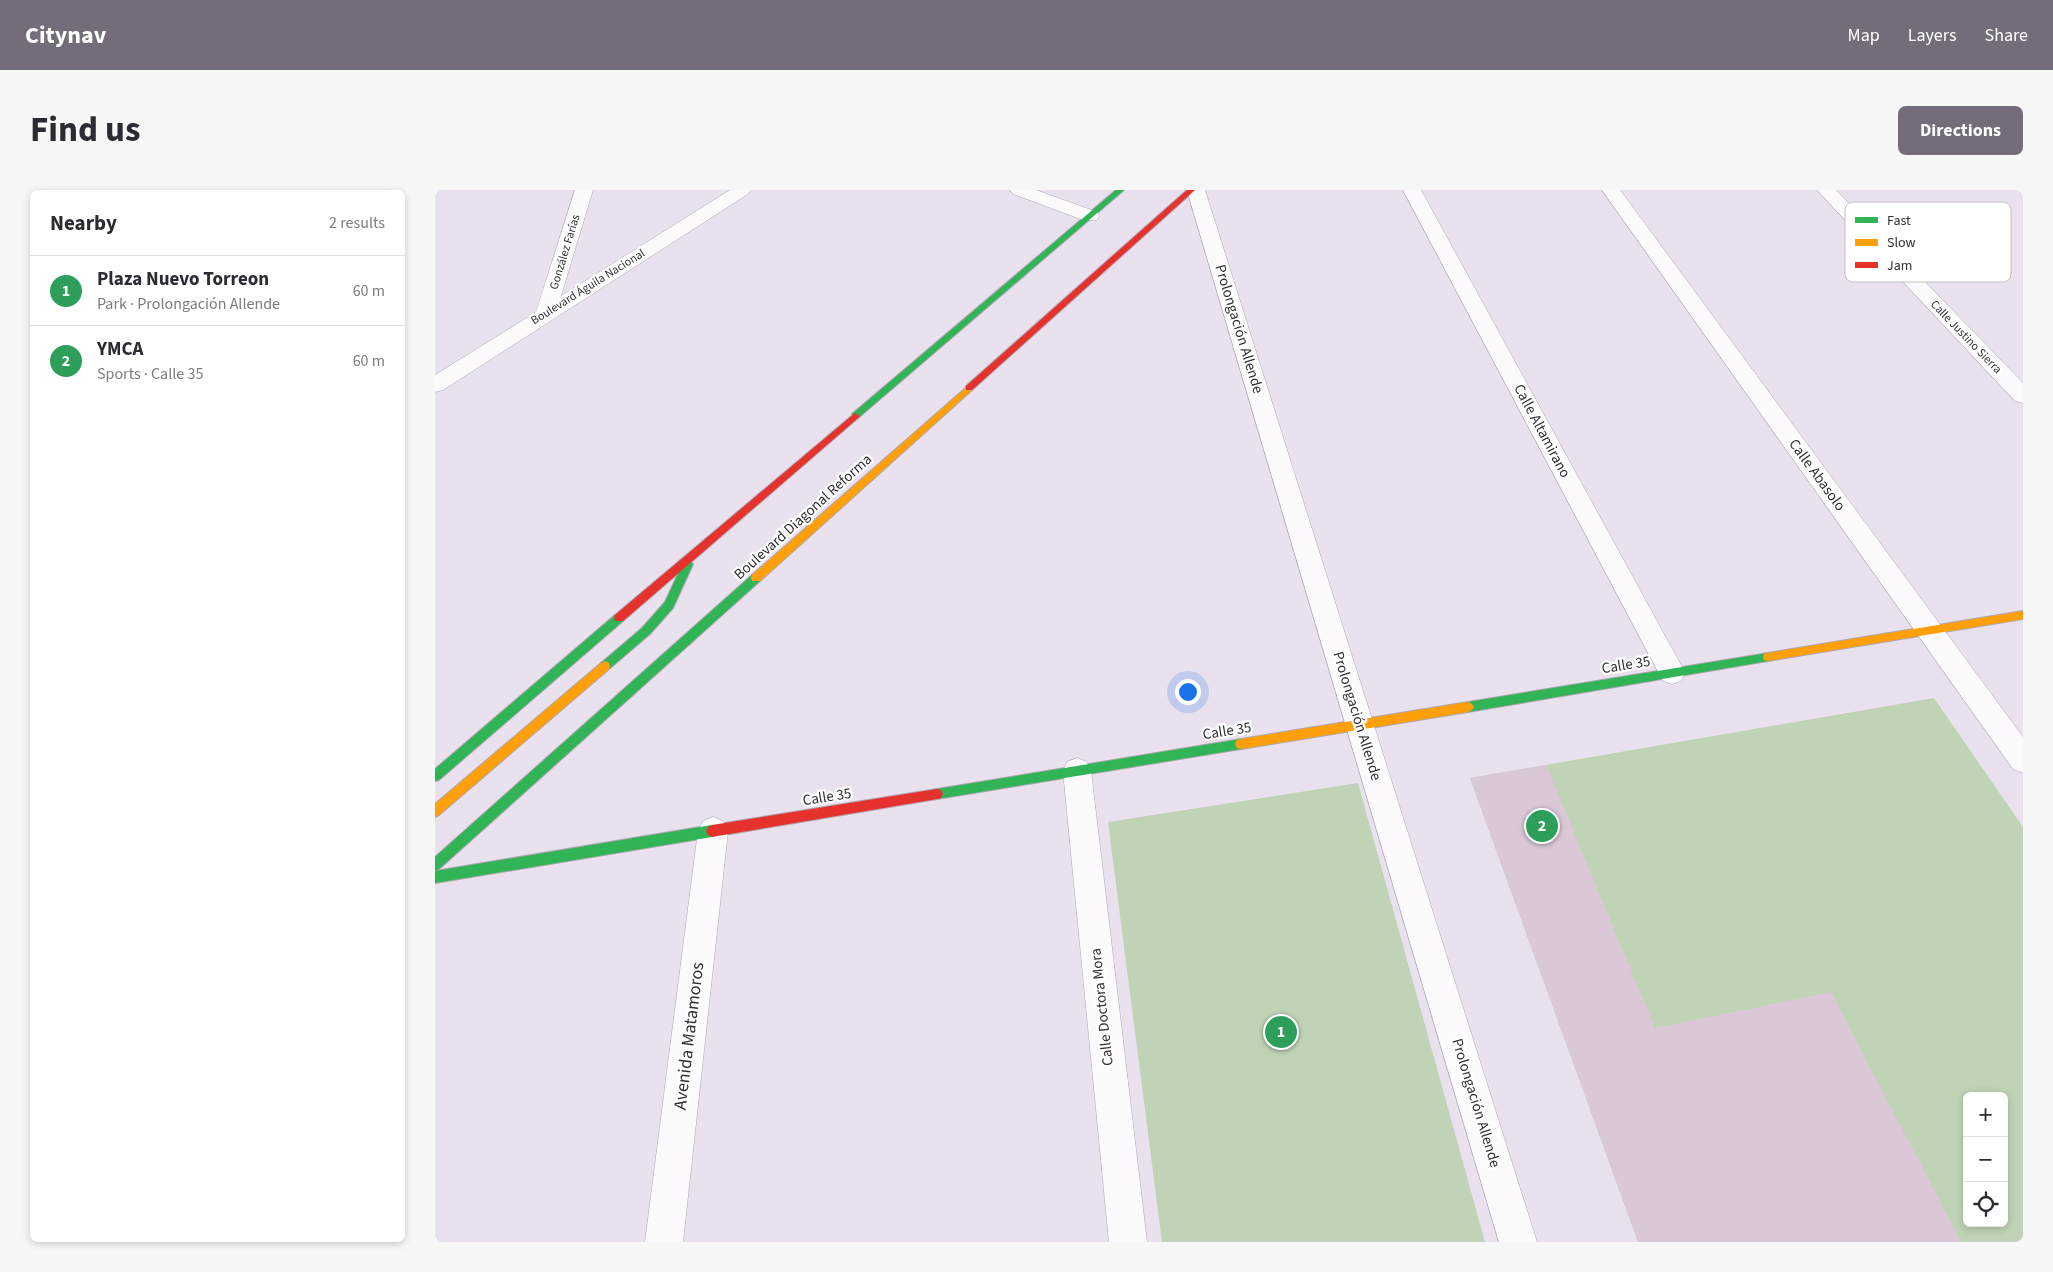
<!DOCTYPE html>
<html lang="en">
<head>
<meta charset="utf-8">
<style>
  body { margin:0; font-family:"Source Sans 3",sans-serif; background:#f7f7f7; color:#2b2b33 }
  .controls { position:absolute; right:15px; bottom:15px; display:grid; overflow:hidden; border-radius:8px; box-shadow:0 2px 8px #0003 }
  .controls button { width:45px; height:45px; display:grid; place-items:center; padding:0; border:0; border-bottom:1px solid #e1e1e2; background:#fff; color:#2b2b33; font:25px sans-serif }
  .you { position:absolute; left:752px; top:501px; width:18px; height:18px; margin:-12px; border:4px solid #fff; border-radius:50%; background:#1a73e8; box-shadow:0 0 0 8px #1a73e833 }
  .badge { display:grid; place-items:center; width:32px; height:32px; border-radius:50%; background:#746c78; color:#fff; font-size:16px; font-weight:700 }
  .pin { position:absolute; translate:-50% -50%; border:2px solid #fff; box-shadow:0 1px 5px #0006 }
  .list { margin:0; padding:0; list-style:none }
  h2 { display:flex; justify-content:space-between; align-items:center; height:65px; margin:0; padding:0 20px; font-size:21px }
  h2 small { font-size:16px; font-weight:400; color:#7c7c81 }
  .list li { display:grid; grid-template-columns:32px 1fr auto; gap:15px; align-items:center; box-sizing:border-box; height:70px; padding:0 20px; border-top:1px solid #e1e1e2 }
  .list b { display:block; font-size:19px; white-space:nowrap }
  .list p { margin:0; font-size:16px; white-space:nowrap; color:#7c7c81 }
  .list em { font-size:16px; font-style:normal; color:#7c7c81 }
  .icon { flex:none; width:28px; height:28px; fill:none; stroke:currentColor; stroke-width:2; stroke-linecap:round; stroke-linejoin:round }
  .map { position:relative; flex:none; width:1588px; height:1052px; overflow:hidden; border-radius:8px }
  header { display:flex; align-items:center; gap:30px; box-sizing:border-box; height:70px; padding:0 25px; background:#746c78; color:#fff }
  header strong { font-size:24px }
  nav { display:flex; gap:28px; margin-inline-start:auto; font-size:18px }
  .intro { display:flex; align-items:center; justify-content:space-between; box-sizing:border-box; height:120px; padding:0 30px }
  h1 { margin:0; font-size:35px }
  .button { padding:12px 22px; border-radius:8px; background:#746c78; color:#fff; font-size:18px; font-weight:700 }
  main { display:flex; gap:30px; padding:0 30px }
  aside { flex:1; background:#fff; border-radius:8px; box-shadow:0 2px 8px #0003 }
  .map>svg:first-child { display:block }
</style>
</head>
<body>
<header>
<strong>Citynav</strong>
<nav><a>Map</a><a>Layers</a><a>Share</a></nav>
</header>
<div class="intro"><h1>Find us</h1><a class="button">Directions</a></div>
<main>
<aside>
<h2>Nearby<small>2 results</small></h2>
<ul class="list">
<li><span class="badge" style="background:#2e9e5b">1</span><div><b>Plaza Nuevo Torreon</b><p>Park · Prolongación Allende</p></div><em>60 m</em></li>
<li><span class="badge" style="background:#2e9e5b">2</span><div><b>YMCA</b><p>Sports · Calle 35</p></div><em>60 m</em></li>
</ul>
</aside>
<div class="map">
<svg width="1588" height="1052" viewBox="0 0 1588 1052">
  <rect width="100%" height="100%" fill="#eae1ef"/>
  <!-- green -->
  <g fill="#c0d3b6" fill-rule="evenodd">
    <path d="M1499,508L1588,637V1052H1203L1035,588ZM1532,906H1569V1033H1532Z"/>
    <polygon points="923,593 1050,1052 727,1052 673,632"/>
  </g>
  <!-- building -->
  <polygon fill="#dac8d6" points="1111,575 1220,838 1396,802 1526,1052 1203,1052 1035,588"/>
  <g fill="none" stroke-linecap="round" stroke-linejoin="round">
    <!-- street casing -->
    <g stroke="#aea7b2" stroke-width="1">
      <g id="street">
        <polygon points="140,0 158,0 126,106 295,0 316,0 313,4 8,200 0,202 0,185 101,122"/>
        <polygon points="575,0 601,0 662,22 664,26 662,30 648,30 578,4"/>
        <polygon points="752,0 770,0 1102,1052 1064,1052"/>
        <polygon points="968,0 986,0 1246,475 1250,483 1246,491 1237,494 1228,491"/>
        <polygon points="1167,0 1185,0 1588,547 1588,583 1578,579"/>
        <polygon points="1382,0 1401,0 1588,193 1588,213 1580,211"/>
        <polygon points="642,568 652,572 656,581 712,1052 674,1052 628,581 632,572"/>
        <polygon points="278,627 288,631 293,641 248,1052 210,1052 263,641 268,631"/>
      </g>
    </g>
    <!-- fast casing -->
    <g stroke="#aea7b2" stroke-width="2">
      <g id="fast">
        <polygon points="681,0 689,0 423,228 417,228 417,224"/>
        <polygon points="253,370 258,374 238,418 215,444 174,479 166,479 165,476 166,473 207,438 230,412 249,371"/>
        <polygon points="321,384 326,388 325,391 4,679 0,681 0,667 317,385"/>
        <polygon points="184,424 189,428 188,431 4,590 0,591 0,579 180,425"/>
        <polygon points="1333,463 1337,464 1338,467 1337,470 1333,471 1033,522 1029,520 1027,517 1029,514 1033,512"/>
        <polygon points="806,549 810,550 812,554 810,558 806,559 502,609 498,608 496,604 498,600 502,599"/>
        <polygon points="277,635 281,637 283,641 281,645 277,647 0,693 0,681"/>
      </g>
    </g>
    <!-- slow casing -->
    <g stroke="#aea7b2" stroke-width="2">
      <g id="slow">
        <polygon points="534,195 537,196 537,200 325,391 317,391 316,388 317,385"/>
        <polygon points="1588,421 1588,429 1333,471 1329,470 1328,467 1329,464 1333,463"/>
        <polygon points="170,471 174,473 175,476 174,479 4,625 0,627 0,614 166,473"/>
        <polygon points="1033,512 1037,514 1039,517 1037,520 1033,522 806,559 802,558 800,554 802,550 806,549"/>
      </g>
    </g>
    <!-- jam casing -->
    <g stroke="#aea7b2" stroke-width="2">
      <g id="jam">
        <polygon points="752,0 760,0 537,200 531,200 531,196"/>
        <polygon points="420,223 425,226 423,228 188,431 180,431 179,428 180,425"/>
        <polygon points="502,599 506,600 508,604 506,608 502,609 277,647 273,645 271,641 273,637 277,635"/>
      </g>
    </g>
    <!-- street -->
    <use href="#street" fill="#fcfafd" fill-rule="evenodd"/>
    <!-- fast -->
    <use href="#fast" fill="#30b455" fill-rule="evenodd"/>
    <!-- slow -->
    <use href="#slow" fill="#ff9f0a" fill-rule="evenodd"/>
    <!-- jam -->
    <use href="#jam" fill="#e5322d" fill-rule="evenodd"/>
  </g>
  <g text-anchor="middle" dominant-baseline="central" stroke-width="4.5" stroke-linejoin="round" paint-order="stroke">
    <!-- far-street labels -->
    <g font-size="12" fill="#342d38" stroke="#fff">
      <text transform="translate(130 62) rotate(-73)">González Farías</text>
      <text transform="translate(153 97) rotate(-32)">Boulevard Águila Nacional</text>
      <text transform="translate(1531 147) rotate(46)">Calle Justino Sierra</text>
    </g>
    <!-- street labels -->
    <g font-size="15" fill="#342d38" stroke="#fff">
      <text transform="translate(804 139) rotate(73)">Prolongación Allende</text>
      <text transform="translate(1107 241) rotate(62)">Calle Altamirano</text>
      <text transform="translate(1382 285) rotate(54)">Calle Abasolo</text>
      <text transform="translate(368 327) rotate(-42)">Boulevard Diagonal Reforma</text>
      <text transform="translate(1191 475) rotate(-9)">Calle 35</text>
      <text transform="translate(922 526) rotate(73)">Prolongación Allende</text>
      <text transform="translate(792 541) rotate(-9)">Calle 35</text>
      <text transform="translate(392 607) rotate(-9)">Calle 35</text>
      <text transform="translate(667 817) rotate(-96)">Calle Doctora Mora</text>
      <text transform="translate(1041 913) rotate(73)">Prolongación Allende</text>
    </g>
    <!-- near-street labels -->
    <g font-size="18" fill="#342d38" stroke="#fff">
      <text transform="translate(254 846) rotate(-83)">Avenida Matamoros</text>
    </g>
  </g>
  <!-- legend -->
  <rect x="1410" y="12" width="166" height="80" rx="8" fill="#fff" stroke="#c2c0c3" stroke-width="1"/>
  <rect x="1420" y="27" width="23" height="6" fill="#30b455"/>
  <rect x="1420" y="49" width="23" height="7" fill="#ff9f0a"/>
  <rect x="1420" y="72" width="23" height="6" fill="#e5322d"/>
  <g font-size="14" fill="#342d38">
    <text x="1452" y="35">Fast</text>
    <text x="1452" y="57">Slow</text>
    <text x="1452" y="80">Jam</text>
  </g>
</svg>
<div class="controls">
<button>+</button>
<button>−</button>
<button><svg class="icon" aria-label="locate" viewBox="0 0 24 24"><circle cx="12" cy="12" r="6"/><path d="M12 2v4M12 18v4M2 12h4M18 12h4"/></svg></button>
</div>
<div class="you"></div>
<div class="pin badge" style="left:846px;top:842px;background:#2e9e5b">1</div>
<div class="pin badge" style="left:1107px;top:636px;background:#2e9e5b">2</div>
</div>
</main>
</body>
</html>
